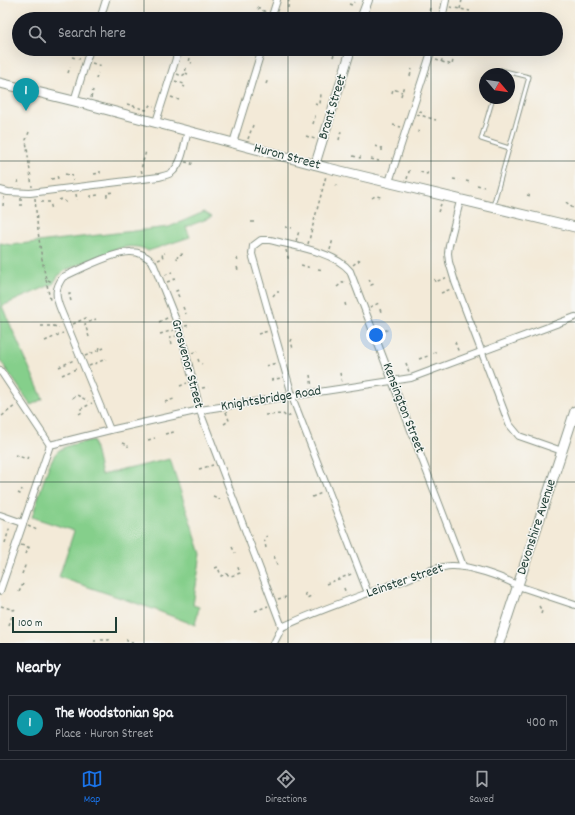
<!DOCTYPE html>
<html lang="en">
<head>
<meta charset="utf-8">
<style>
  body { margin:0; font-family:Dekko,sans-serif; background:#20242c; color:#f1f3f6 }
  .compass { position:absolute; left:479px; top:68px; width:36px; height:36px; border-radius:50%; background:#171b24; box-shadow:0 4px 16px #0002; rotate:119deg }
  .scale { position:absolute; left:12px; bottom:10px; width:105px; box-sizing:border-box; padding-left:4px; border:2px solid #1f3d34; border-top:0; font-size:11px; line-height:14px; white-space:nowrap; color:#1f3d34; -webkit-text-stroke:3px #f6f6f2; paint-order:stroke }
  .you { position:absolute; left:376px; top:335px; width:14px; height:14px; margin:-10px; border:3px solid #fff; border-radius:50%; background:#1a73e8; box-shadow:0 0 0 6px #1a73e833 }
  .badge { display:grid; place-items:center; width:26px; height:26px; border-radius:50%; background:#1a73e8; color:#fff; font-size:13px; font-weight:700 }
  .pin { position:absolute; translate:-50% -33px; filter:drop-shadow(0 1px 2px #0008) }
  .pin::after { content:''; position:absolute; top:21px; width:14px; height:12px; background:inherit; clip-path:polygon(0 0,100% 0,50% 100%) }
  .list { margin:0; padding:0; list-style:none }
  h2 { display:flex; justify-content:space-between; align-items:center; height:52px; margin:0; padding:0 16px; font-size:17px }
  h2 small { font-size:13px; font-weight:400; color:#9ea1a6 }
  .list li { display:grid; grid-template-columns:26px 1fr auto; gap:12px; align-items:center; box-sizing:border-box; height:56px; margin:0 8px 8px; padding:0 8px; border:1px solid #363941; border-radius:0px }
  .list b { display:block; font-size:15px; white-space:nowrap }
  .list p { margin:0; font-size:13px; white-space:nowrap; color:#9ea1a6 }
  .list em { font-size:13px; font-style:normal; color:#9ea1a6 }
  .icon { flex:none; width:22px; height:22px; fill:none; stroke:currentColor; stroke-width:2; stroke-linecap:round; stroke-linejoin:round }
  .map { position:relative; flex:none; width:575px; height:643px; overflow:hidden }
  .search { position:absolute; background:#171b24; box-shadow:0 4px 16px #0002; left:12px; right:12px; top:12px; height:44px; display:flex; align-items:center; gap:10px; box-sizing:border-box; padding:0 14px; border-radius:22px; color:#9ea1a6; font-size:15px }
  .sheet { height:116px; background:#171b24 }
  nav { display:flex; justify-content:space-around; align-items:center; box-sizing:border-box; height:56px; border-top:1px solid #363941; background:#171b24; font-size:11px; color:#9ea1a6 }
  nav a { display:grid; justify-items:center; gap:2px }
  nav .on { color:#1a73e8 }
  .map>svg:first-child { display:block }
</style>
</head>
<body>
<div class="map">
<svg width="575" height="643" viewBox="0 0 575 643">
  <rect width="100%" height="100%" fill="#f6f6f2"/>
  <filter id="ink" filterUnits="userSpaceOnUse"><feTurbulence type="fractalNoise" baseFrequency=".025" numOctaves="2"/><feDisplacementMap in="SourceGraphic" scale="8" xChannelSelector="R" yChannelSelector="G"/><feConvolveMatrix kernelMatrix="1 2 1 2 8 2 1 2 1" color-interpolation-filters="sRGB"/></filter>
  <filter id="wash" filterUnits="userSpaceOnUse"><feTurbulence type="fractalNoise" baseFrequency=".012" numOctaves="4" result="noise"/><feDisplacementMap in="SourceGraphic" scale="16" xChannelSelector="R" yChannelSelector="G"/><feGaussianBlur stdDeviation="0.9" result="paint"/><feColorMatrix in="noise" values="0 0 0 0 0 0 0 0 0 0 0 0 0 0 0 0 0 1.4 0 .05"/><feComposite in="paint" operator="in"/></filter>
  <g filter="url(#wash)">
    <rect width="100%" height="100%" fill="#f3ead8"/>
    <!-- green -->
    <g fill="#85cf8b" stroke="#528660">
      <path d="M204,212L212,217L186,227L190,237L148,251C139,245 127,246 117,249L66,270L58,276L53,284L2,306L43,399L31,405L0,360V243L11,245L169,227Z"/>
      <path d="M93,440L101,475L170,459L201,554L193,605L199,607L195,625L153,609L59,577L74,531L32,517C37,504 48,459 58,451C67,444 81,443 93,440Z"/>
    </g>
  </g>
  <g filter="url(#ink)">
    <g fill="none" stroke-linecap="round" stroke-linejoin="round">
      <!-- service casing -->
      <g stroke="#899486" stroke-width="5">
        <g id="service">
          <polyline points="493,98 481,139 509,148"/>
          <polyline points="493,206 529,77 501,70 500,74"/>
        </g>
      </g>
      <!-- minor casing -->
      <g stroke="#899486" stroke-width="8">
        <g id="minor">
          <polyline points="100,19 106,0"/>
          <polyline points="271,19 277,0"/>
          <polyline points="442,19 446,0"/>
          <polyline points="74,101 90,49"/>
          <polyline points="156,122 179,49"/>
          <polyline points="233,143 262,49"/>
          <polyline points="389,182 432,49"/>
          <path d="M0,190L8,192L30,193L159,177C163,176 168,175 171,173C183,164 184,144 188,131"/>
          <polyline points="460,201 449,245 448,253 449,262 455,282 509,424 519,436 562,451"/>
          <polyline points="0,370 50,445"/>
          <path d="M110,430L60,308C55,295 55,288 63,277C78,270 115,251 131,252C140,252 147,256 153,263L180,330L202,417L282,627"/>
          <polyline points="50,445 110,430 200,410 411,378 575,317"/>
          <polyline points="0,515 23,523"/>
          <polyline points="0,591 50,445"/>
          <path d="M368,593L294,402L252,254L253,246L261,240H270C294,246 335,252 350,271L463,566"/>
          <path d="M282,627C321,609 362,595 402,581C418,575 435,567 451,566C468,565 503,577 518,586L575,605"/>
          <polyline points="274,643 282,627"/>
        </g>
      </g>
      <!-- tertiary casing -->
      <g stroke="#899486" stroke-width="10">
        <g id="tertiary">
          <polyline points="361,19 368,0"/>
          <polyline points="315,165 351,49"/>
        </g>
      </g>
      <!-- secondary casing -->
      <g stroke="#899486" stroke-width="11">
        <g id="secondary">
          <polyline points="0,83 74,101 328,168 575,227"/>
          <polyline points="499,643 575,411"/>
        </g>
      </g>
      <!-- path -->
      <g stroke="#899486" stroke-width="1.5" stroke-dasharray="3 3" stroke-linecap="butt">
        <polyline points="349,4 352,5 354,2"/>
        <polyline points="450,7 470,11"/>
        <polyline points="257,8 266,12"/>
        <polyline points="288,8 289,1"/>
        <polyline points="430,8 428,16 436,17"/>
        <polyline points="460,9 462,0"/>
        <polyline points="117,15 118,11"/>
        <polyline points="454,19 454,17 457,18"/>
        <polyline points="192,49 194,50"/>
        <polyline points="96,51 106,54"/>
        <polyline points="418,53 419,49"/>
        <polyline points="72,57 80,59"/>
        <polyline points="333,57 335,51"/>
        <polyline points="190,58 189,62 192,63"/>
        <polyline points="436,60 452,65 453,60"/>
        <polyline points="441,62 444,55"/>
        <polyline points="92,63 102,66"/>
        <polyline points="186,68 185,73 188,74"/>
        <polyline points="68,73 70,67"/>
        <polyline points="177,74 182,76 186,73"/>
        <polyline points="410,76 412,69"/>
        <polyline points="96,79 98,73"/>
        <polyline points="175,81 184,84 183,86 185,87"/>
        <polyline points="266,84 268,79"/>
        <polyline points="392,93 393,89 402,92"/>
        <polyline points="401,96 404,85"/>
        <polyline points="171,97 179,100"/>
        <polyline points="91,98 93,90"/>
        <polyline points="127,104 146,110 150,105 154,106"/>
        <polyline points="315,104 318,105 320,104 321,94"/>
        <polyline points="419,111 425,112"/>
        <polyline points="417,114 436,120"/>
        <polyline points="313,124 316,113"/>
        <polyline points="393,125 401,127"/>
        <polyline points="29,132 26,140 32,187"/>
        <polyline points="418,133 419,128"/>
        <polyline points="306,136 315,139"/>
        <polyline points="248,139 253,125"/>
        <polyline points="339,140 341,131"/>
        <polyline points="375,146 382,148"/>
        <polyline points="382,151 382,146"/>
        <polyline points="353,156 360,158 361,155"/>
        <polyline points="371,159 379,161"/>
        <polyline points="185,162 192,163 191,165"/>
        <polyline points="420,172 427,174 428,172"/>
        <polyline points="142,173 141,169 146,151"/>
        <polyline points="65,174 72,176"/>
        <polyline points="72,174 73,181"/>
        <polyline points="94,174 100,173 100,171"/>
        <polyline points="51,179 58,178 57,176"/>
        <polyline points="407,179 410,168"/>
        <polyline points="453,179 459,180"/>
        <polyline points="18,180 19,186"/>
        <polyline points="466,181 470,182"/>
        <polyline points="477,185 484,187"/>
        <polyline points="335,186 336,185 339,186"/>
        <polyline points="76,194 77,200"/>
        <polyline points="527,195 531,196"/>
        <polyline points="106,196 107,196 107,193 114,192"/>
        <polyline points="21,198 21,206"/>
        <path d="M35,198C37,225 40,252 46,279L52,282"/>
        <polyline points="91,198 91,196 98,195"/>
        <polyline points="372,198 375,196 383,197"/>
        <polyline points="59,200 62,199 67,203"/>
        <polyline points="41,202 50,202 52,210"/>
        <polyline points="566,202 575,210"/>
        <polyline points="3,206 4,196"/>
        <polyline points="438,212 441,204"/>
        <polyline points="251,222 254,222 253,220"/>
        <polyline points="285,227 292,228"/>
        <polyline points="296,241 299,231"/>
        <polyline points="308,244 326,176"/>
        <polyline points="286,250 289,261"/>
        <polyline points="330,250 333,239"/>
        <polyline points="237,258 238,262"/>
        <polyline points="177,259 178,255 183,254"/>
        <polyline points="158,260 163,258 162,254 165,253"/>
        <polyline points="301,265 308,267 308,268"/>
        <polyline points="353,265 362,258"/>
        <polyline points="237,267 238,270"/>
        <polyline points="318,269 323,270"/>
        <polyline points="165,275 172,272"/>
        <polyline points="46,279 50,300"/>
        <polyline points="369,279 371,285 374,284"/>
        <polyline points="434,279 435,282 448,277"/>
        <polyline points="167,282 175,279"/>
        <polyline points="337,287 346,280"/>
        <polyline points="441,293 451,289"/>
        <polyline points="273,296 276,292 279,292"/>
        <polyline points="179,297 176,291 179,290"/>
        <polyline points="71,301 69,294 71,294"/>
        <polyline points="345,303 346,307"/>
        <polyline points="183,307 186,314"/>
        <polyline points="370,307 379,303 380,302"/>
        <polyline points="380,309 381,312"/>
        <polyline points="159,322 169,317"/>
        <polyline points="73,324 88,317"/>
        <polyline points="41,326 54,326 59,328"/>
        <polyline points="185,326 191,325"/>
        <polyline points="379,333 389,329"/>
        <polyline points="160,334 174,330"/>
        <polyline points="258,334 268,331"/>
        <polyline points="89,337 85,324 96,319"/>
        <polyline points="292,339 291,341 293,349"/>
        <polyline points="45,341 63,333"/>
        <polyline points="455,342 459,353"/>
        <polyline points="172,344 170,337 176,336"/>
        <polyline points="99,350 100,347 102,347"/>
        <polyline points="192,353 198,351"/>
        <polyline points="433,353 437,351"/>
        <polyline points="85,356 104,348"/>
        <polyline points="198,359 199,362 202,364"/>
        <polyline points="419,359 428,356 427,354"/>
        <polyline points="406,363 409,372"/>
        <polyline points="89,366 106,359"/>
        <polyline points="266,366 276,363"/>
        <polyline points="59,367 74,360"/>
        <polyline points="340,373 342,383"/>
        <polyline points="62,375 78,368"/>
        <polyline points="310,375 312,387"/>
        <polyline points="271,380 281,378"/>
        <polyline points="180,386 187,383"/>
        <polyline points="202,388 208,387"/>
        <polyline points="72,398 77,395 88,401"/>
        <polyline points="165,402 174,399"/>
        <polyline points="226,412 230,423"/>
        <polyline points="79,414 82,412 81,409 92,403"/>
        <polyline points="265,415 283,414 287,417 292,415"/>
        <polyline points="2,416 16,405"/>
        <polyline points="224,424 229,421"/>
        <polyline points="165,434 174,432"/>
        <polyline points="148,440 155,438"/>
        <polyline points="123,443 128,445 128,447"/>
        <polyline points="15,455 27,459 28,456"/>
        <polyline points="199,469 213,465"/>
        <polyline points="18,493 20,494 22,489"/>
        <polyline points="213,496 220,499"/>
        <polyline points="312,497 322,493"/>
        <polyline points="28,526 37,530"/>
        <polyline points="5,543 10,526"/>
        <polyline points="21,545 31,548"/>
        <polyline points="232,547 235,553"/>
        <polyline points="266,548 264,538 267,536"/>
        <polyline points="26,554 29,547"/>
        <polyline points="274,556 278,567"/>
        <polyline points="215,568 218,567 221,576 226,574 231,576 240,573 237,565"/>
        <polyline points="22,574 25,566 27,566"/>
        <polyline points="326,584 354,573"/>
        <polyline points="344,588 346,594"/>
        <polyline points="19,592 23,584"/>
        <polyline points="305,593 307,598 313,595"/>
        <polyline points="278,599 286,597"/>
        <polyline points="1,606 14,610 15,609"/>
        <polyline points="539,606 542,611 541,614"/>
        <polyline points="255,611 268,606"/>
        <polyline points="9,625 12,616"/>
        <polyline points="95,639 95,643"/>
        <polyline points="127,639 127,641 133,643"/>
        <polyline points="101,640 109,640 109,639"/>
      </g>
      <!-- service -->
      <use href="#service" stroke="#fff" stroke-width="3"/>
      <!-- minor -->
      <use href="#minor" stroke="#fff" stroke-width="6"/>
      <!-- tertiary -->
      <use href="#tertiary" stroke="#fff" stroke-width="8"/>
      <!-- secondary -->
      <use href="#secondary" stroke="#fff" stroke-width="9"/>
    </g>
  </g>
  <!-- grid -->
  <path fill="none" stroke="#1f3d34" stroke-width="1" stroke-opacity="0.55" d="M144,0V19M288,0V19M431,0V19M144,49V643M288,49V643M431,49V643M0,161H575M0,322H575M0,482H575"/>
  <g text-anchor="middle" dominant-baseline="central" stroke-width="3" stroke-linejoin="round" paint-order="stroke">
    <!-- street labels -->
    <g font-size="14" fill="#1f3d34" stroke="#f6f6f2">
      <text transform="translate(333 107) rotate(-73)">Brant Street</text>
      <text transform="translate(287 157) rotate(15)">Huron Street</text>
      <text transform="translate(187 364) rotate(75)">Grosvenor Street</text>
      <text transform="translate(271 399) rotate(-9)">Knightsbridge Road</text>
      <text transform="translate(403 408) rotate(69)">Kensington Street</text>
      <text transform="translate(537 527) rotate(-72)">Devonshire Avenue</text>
      <text transform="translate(405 581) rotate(-19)">Leinster Street</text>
    </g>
  </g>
</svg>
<svg class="compass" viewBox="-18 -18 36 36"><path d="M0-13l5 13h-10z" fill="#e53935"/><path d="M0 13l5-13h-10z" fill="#9ea1a6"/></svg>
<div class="scale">100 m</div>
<div class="you"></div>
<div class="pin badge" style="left:26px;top:111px;background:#0f9aa8">1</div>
<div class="search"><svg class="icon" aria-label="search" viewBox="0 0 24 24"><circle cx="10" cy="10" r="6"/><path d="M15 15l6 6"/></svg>Search here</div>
</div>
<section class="sheet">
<h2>Nearby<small></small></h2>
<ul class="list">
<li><span class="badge" style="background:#0f9aa8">1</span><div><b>The Woodstonian Spa</b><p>Place · Huron Street</p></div><em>400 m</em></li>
</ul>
</section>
<nav>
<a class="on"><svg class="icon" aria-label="map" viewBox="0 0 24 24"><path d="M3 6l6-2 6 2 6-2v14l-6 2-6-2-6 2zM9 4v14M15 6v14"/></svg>Map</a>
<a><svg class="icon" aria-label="directions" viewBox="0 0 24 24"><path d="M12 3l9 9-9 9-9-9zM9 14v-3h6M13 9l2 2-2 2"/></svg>Directions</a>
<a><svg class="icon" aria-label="saved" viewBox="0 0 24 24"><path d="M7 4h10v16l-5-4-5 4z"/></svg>Saved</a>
</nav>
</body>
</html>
